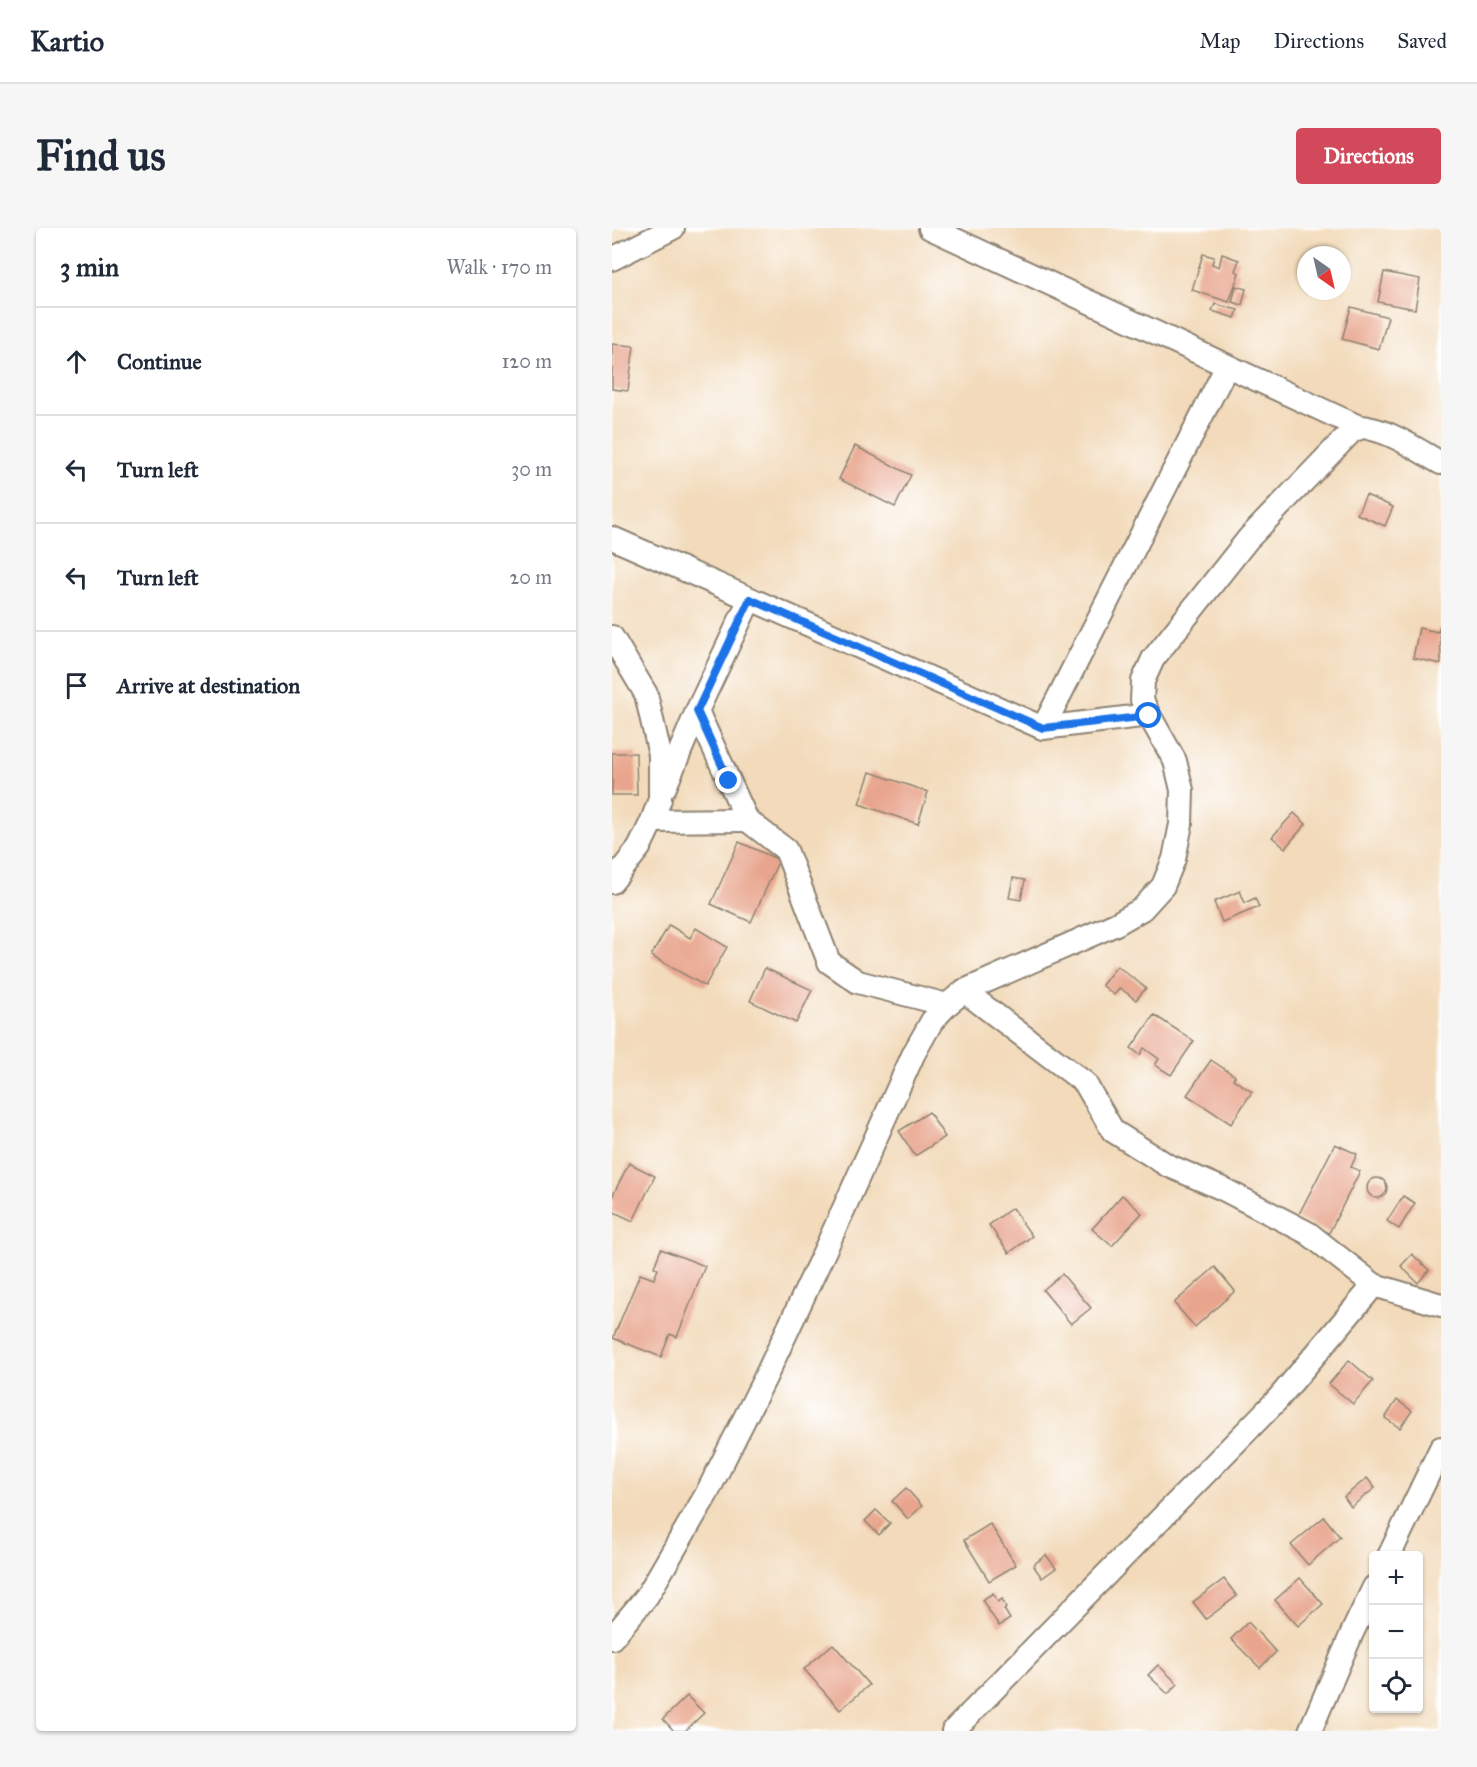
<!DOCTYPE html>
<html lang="en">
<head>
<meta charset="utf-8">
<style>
  body { margin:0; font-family:"IM FELL Great Primer",serif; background:#f6f6f7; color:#1f2937 }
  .controls { position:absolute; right:18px; bottom:18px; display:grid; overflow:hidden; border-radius:6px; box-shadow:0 2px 4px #0004 }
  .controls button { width:54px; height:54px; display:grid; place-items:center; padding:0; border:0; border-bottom:2px solid #e0e1e3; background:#fff; color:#1f2937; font:30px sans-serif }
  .compass { position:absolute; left:685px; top:18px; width:54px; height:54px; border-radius:50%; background:#fff; box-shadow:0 2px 4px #0004; rotate:146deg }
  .stop { position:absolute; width:18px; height:18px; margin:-14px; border:4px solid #1a73e8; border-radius:50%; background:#fff }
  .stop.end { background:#1a73e8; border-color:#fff; box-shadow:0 2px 6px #0008 }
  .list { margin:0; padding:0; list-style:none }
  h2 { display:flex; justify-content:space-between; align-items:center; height:78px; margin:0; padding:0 24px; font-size:26px }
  h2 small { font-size:20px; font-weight:400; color:#747a83 }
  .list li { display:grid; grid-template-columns:39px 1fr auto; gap:18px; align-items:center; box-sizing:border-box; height:108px; padding:0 24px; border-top:2px solid #e0e1e3 }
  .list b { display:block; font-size:22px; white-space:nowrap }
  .list em { font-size:20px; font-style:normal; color:#747a83 }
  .icon { flex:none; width:33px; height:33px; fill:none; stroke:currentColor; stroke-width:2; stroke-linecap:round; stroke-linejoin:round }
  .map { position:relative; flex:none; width:829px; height:1503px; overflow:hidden; border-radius:6px }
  header { display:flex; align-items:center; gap:36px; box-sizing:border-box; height:84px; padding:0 30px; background:#fff; border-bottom:2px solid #e0e1e3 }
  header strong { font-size:28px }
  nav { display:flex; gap:33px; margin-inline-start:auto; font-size:21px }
  .intro { display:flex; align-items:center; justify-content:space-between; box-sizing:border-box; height:144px; padding:0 36px }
  h1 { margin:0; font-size:42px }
  .button { padding:15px 27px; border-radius:6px; background:#d1495b; color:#fff; font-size:21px; font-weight:700 }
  main { display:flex; gap:36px; padding:0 36px }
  aside { flex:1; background:#fff; border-radius:6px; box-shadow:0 2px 4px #0004 }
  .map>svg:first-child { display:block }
</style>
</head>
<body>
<header>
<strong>Kartio</strong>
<nav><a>Map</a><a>Directions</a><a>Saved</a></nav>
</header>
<div class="intro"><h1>Find us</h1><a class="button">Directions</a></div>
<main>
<aside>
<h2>3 min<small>Walk · 170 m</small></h2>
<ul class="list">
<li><svg class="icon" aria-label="ahead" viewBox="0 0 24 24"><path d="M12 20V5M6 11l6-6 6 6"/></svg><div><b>Continue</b></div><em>120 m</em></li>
<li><svg class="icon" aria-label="left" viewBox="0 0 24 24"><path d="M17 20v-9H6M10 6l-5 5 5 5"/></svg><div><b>Turn left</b></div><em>30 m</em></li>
<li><svg class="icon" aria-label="left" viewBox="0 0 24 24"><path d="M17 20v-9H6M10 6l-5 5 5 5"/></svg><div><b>Turn left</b></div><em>20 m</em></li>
<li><svg class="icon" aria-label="arrive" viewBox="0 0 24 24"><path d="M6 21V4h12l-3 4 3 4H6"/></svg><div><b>Arrive at destination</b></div></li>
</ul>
</aside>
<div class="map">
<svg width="829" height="1503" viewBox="0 0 829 1503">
  <rect width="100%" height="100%" fill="#fff"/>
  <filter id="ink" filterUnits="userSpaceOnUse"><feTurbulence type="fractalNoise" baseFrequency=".0167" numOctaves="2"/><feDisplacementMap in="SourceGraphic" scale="12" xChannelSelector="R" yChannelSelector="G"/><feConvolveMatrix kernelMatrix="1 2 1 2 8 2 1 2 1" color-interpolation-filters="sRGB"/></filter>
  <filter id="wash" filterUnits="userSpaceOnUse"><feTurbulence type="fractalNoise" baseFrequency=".008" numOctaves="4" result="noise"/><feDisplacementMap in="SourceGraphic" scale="24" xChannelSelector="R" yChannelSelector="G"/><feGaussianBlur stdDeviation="1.35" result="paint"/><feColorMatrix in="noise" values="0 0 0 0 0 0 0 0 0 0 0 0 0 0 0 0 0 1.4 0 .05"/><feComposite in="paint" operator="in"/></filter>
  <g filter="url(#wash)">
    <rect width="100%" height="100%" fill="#f2daba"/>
    <g id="blocks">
      <!-- building -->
      <g fill="#e8a48c">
        <polygon points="591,26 602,29 600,36 607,39 610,26 627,32 623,43 627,45 617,74 580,62"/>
        <polygon points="772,44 808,51 803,81 766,74"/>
        <polygon points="624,58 634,61 630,77 620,74"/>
        <polygon points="603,76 626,82 623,90 600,83"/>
        <polygon points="739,79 776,89 767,121 730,111"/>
        <polygon points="0,116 22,118 16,163 0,161"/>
        <polygon points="243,218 299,247 283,279 227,251"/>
        <polygon points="754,267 781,279 773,298 745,286"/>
        <polygon points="828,397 829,436 801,430 807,400 826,404"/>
        <polygon points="0,525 24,525 25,567 0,567"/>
        <polygon points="258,544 316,564 306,596 247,576"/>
        <polygon points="682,585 694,596 673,620 660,609"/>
        <polygon points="127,614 167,632 139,694 99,676"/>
        <polygon points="401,650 413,652 409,672 397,670"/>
        <polygon points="628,663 633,675 643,670 647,679 610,694 602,674"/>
        <polygon points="57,697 78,710 84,700 115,719 93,758 39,728"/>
        <polygon points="505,738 534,760 524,772 508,760 502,767 490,757"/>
        <polygon points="153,740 200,762 184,795 138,773"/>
        <polygon points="542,787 582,813 559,847 543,837 547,831 532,820 528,827 519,820"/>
        <polygon points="599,832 623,848 621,851 640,864 619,896 575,867"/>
        <polygon points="317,884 333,909 303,928 287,903"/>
        <polygon points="723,916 745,926 739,939 748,943 717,1005 685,990"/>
        <polygon points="17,935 43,948 21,993 0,983 0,969"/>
        <circle cx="765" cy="960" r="10"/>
        <polygon points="510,967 530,985 500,1018 480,1001"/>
        <polygon points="791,968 803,975 787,1001 775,993"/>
        <polygon points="400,980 420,1008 397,1025 377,997"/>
        <polygon points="49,1021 93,1038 65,1109 58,1106 49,1129 1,1110 28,1046 42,1051 46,1041 42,1039"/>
        <polygon points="800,1026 817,1042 806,1055 789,1038"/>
        <polygon points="603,1039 623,1063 583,1099 562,1075"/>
        <polygon points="450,1046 479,1080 459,1096 431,1062"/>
        <polygon points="737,1132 761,1153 741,1176 717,1156"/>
        <polygon points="785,1172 800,1183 788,1200 773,1190"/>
        <polygon points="755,1250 763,1260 739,1279 732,1269"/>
        <polygon points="294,1260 310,1278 296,1291 280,1273"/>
        <polygon points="264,1282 278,1295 267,1307 253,1293"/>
        <polygon points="712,1289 728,1309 696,1337 679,1317"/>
        <polygon points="378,1296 404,1337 377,1353 352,1312"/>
        <polygon points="434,1327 444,1340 430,1350 421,1337"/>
        <polygon points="688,1350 711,1376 686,1398 663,1372"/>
        <polygon points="612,1351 625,1368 594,1391 581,1374"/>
        <polygon points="381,1365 386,1374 390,1371 394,1379 392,1381 398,1391 387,1398 370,1372"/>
        <polygon points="636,1394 664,1424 648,1440 619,1411"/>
        <polygon points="221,1416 257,1457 228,1482 192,1441"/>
        <polygon points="546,1437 566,1456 556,1466 536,1447"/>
        <polygon points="75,1468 92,1485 73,1503 62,1503 51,1491"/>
      </g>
    </g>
  </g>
  <g filter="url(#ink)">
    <use href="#blocks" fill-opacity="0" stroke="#8e8272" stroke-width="1.5"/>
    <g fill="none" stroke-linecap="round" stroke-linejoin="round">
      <!-- street casing -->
      <g stroke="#8e8272" stroke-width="26">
        <g id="street">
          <polyline points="318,0 747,199"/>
          <polyline points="0,31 61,0"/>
          <polyline points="0,310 431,500 615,138"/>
          <polyline points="138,371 85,483 135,592 174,622 217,734 246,754 335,777"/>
          <polyline points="0,409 34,466 48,527 48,571 40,593 27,620 0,654"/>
          <polyline points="431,500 537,487"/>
          <polyline points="53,559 85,483"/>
          <polyline points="40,593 135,592"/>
          <polyline points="352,763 473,855 501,903 555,937 611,961 696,1005 762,1057"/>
          <polyline points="777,1328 829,1220"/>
          <path d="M0,1410L35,1368L94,1267L153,1150L215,1018L302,825L320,793L335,777L352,763L504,696L530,681L551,658L562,631L569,596L570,562L563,533L537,487L530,472L531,453L541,431L636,311L739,204C745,201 749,198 756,200C782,205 807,223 829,235"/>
          <polyline points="341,1503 665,1172 762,1057 829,1077"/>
          <polyline points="698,1503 740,1405 762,1359"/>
        </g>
      </g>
      <!-- street -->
      <use href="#street" stroke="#fff" stroke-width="22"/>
    </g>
  </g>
  <g fill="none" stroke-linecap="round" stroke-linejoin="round" filter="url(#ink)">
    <!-- route -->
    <polyline stroke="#1a73e8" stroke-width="8" points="117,553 85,483 138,371 431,500 537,488"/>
  </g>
</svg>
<div class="controls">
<button>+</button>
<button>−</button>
<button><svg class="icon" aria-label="locate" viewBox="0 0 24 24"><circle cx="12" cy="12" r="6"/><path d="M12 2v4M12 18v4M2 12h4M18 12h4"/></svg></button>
</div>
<svg class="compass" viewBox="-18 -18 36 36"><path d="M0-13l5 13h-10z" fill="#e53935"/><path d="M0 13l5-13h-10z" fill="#747a83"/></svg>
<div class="stop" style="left:537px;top:488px"></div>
<div class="stop end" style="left:117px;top:553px"></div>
</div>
</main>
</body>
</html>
